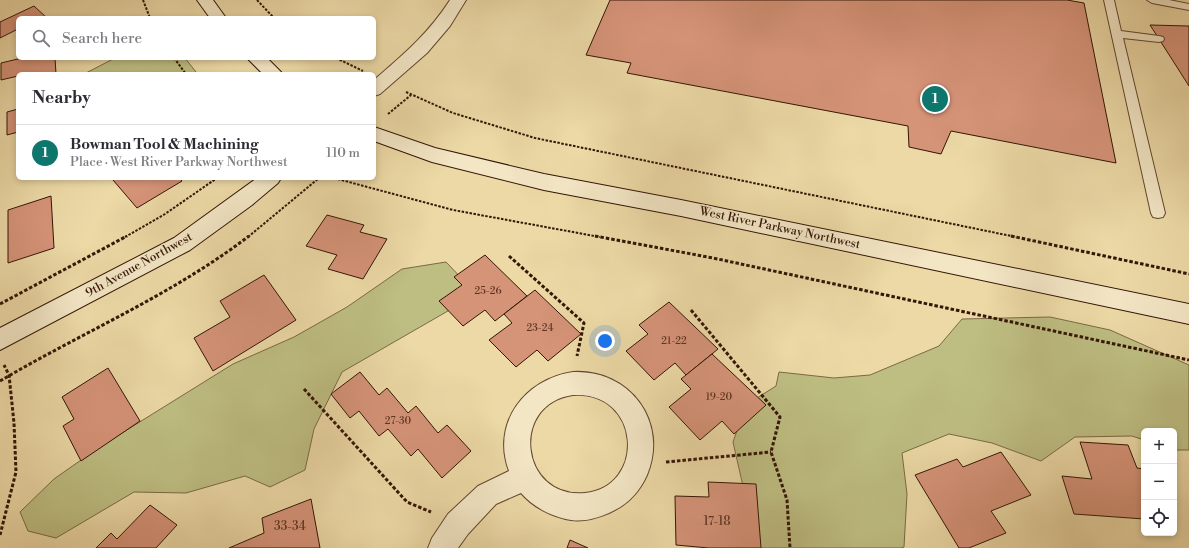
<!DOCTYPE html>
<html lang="en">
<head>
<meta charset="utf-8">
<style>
  body { margin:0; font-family:"Libre Bodoni",serif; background:#f7f7f7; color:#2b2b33 }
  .controls { position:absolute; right:12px; bottom:12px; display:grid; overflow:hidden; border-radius:6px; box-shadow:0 2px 6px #0003 }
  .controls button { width:36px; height:36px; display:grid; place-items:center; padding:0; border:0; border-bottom:1px solid #e1e1e2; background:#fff; color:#2b2b33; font:20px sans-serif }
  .you { position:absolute; left:605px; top:341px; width:14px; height:14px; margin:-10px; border:3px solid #fff; border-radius:50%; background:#1a73e8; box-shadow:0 0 0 6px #1a73e833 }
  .badge { display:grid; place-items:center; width:26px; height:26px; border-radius:50%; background:#0f766e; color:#fff; font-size:13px; font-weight:700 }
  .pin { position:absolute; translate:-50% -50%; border:2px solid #fff; box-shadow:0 1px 4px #0006 }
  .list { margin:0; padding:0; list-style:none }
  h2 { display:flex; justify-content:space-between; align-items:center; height:52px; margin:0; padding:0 16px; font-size:17px }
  h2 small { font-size:13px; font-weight:400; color:#7c7c81 }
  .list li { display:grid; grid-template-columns:26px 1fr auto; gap:12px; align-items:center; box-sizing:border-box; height:56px; padding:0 16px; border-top:1px solid #e1e1e2 }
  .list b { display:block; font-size:15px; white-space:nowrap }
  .list p { margin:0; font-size:13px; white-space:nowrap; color:#7c7c81 }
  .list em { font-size:13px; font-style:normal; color:#7c7c81 }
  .icon { flex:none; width:22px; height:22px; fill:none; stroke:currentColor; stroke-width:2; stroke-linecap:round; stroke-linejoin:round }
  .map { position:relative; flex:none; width:1189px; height:548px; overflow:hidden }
  .search { position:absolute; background:#fff; box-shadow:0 2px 6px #0003; left:16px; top:16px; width:360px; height:44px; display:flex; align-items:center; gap:10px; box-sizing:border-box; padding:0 14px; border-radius:6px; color:#7c7c81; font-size:15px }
  .panel { position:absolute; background:#fff; box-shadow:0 2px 6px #0003; left:16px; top:72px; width:360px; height:108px; border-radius:6px }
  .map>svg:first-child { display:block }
</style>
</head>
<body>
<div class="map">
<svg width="1189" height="548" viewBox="0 0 1189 548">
  <rect width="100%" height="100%" fill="#ecd9a6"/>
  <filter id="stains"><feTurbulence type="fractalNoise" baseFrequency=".005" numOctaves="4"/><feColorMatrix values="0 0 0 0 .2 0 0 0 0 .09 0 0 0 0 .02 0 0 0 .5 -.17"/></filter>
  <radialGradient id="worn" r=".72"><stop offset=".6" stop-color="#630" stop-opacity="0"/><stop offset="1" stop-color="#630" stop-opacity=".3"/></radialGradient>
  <!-- green -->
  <g fill="#bebe82" stroke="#796a44">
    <polygon points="115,58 185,58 196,72 196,74 84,74"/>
    <polygon points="446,262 468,285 460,304 342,372 314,429 305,470 270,487 245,476 186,493 134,492 56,538 28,531 20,512 54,479 101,446 233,364 294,337 347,307 402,269"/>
    <polygon points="1050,317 1110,330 1189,365 1189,450 1174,450 1174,431 1144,431 1144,440 1132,436 1075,437 1041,461 992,443 949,434 902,453 907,494 904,547 901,548 757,548 733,442 746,405 776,386 779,372 834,378 870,375 939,346 962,319"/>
  </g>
  <!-- building -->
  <g fill="#d59378" stroke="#341506">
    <polygon points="610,0 1067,0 1084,3 1116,163 951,131 941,154 909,147 908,126 627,73 631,63 586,55"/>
    <polygon points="34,6 47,18 18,18 18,29 0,38 0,22"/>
    <polygon points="1150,25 1189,26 1189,86 1159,39"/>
    <polygon points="22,58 55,58 56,74 18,74 18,76 1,80 1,63"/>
    <polygon points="18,109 18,132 7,135 7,112"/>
    <polygon points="117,178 179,178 182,181 137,208 113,180"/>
    <polygon points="51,196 54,248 8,263 8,210"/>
    <polygon points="327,215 364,225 360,232 387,239 363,279 328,269 337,255 306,246"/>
    <polygon points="485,255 527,296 495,321 485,310 463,326 439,301 462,285 454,277"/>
    <polygon points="264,275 296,320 213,371 194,338 230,317 220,301"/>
    <polygon points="535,290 581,334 548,361 537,350 516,367 489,340 512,323 504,314"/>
    <polygon points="669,302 718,349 686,375 675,363 654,380 626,351 648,334 639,325"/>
    <polygon points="712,354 766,405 734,434 722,421 700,440 669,407 691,389 681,379"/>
    <polygon points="108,368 140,421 81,461 63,426 74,419 62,397"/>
    <polygon points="360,372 379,395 387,388 408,413 416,406 438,433 447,425 471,451 442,478 418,449 411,456 388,429 379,436 359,411 350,418 331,394"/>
    <polygon points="1080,442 1128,445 1137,468 1144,469 1144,519 1074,514 1062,476 1092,479"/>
    <polygon points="1001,452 1031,495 991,511 1006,533 969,548 959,548 915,475 957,459 963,467"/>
    <polygon points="708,482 756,484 761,548 709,548 676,545 675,496 709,497"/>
    <polygon points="311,499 320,548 229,548 264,533 262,518"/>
    <polygon points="150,505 177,525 156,548 96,548 111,533 117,539"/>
    <polygon points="570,540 588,548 567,548"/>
  </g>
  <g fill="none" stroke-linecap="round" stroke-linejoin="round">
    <!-- lane casing -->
    <g stroke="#62462e" stroke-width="2">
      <g id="lane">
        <polygon points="1104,0 1114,0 1121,31 1159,36 1163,37 1164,39 1163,41 1159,42 1123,38 1165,213 1163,217 1158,218 1153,217 1151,213"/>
        <polygon points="1147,0 1169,0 1189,4 1189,10 1152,3"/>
      </g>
    </g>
    <!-- street casing -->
    <g stroke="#62462e" stroke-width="2">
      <g id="street">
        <path d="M450,0H466L450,26L427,53L380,94L374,96V80C404,54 428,34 450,0Z"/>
        <path d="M573,372C630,369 669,422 647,475C639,493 627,505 609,513C597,518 585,522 571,520C552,517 533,507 521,493L496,504L468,534L458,548H428L432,538L448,514L478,486L509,471C491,423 525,379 573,372ZM573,395C642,391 646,487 585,493C520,499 509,404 573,395Z"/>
      </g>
    </g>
    <!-- secondary casing -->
    <g stroke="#341506" stroke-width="2">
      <g id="secondary">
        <polygon points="197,0 213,0 226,18 210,18"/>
        <polygon points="247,58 267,58 283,74 263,74"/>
        <polygon points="374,127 435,148 544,174 681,200 1189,304 1189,324 681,216 544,190 432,162 374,141"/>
        <polygon points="257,178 281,178 278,183 252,205 190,250 0,350 0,328 174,238"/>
      </g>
    </g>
    <!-- path-far1 -->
    <g stroke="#341506" stroke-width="2" stroke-dasharray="2.5 1.5" stroke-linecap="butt">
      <polyline points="143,0 150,18"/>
      <polyline points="257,0 274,18"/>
      <polyline points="174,58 186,74"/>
      <polyline points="336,58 363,71"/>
      <polyline points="406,92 453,113 535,138 1016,237"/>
      <polyline points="388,114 411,95"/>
      <polyline points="334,178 453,210 600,237"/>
      <polyline points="125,237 165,214 217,178"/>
      <polyline points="248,237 319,178"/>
    </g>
    <!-- path -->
    <g stroke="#341506" stroke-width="3" stroke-dasharray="3.5 2" stroke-linecap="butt">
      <polyline points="595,236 713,258 1189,360"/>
      <polyline points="1011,236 1189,274"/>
      <polyline points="509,256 584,323 577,356"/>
      <polyline points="0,304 127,236"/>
      <polyline points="691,310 780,417 771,452 787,500 790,548"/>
      <path d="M0,381C83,332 172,295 249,236"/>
      <polyline points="304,389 407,502 431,512"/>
      <polyline points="666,462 771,452"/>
      <polyline points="0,535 16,472 14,423 9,375 4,365"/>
    </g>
    <!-- lane -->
    <use href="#lane" fill="#f3e6c5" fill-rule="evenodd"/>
    <!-- street -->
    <use href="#street" fill="#f3e6c5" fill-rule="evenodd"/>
    <!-- secondary -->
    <use href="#secondary" fill="#f3e6c5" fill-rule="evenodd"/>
  </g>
  <g text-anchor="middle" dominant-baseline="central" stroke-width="3" stroke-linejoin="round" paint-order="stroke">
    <!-- number labels -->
    <g font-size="10" fill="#5c3422">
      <text x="488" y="291">25-26</text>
      <text x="540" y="328">23-24</text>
      <text x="674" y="341">21-22</text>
      <text x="719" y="397">19-20</text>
      <text x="398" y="421">27-30</text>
    </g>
    <!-- street labels -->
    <g font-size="12" fill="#341506" stroke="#f3e6c5">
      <text transform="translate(780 228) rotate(12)">West River Parkway Northwest</text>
      <text transform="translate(139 265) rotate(-29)">9th Avenue Northwest</text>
    </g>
    <!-- near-number labels -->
    <g font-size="12" fill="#5c3422">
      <text x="717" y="521">17-18</text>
      <text x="290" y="526">33-34</text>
    </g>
  </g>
  <rect width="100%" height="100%" filter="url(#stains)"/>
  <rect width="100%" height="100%" fill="url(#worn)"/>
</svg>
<div class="controls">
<button>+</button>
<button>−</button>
<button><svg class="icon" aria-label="locate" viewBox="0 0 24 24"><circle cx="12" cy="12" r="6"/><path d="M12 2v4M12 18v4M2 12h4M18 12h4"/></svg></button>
</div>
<div class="you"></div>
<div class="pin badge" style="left:935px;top:99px">1</div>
<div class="search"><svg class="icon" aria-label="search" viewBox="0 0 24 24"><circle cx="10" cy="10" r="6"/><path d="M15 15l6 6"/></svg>Search here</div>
<section class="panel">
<h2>Nearby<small></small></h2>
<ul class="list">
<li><span class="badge">1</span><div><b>Bowman Tool &amp; Machining</b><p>Place · West River Parkway Northwest</p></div><em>110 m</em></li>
</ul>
</section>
</div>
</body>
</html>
